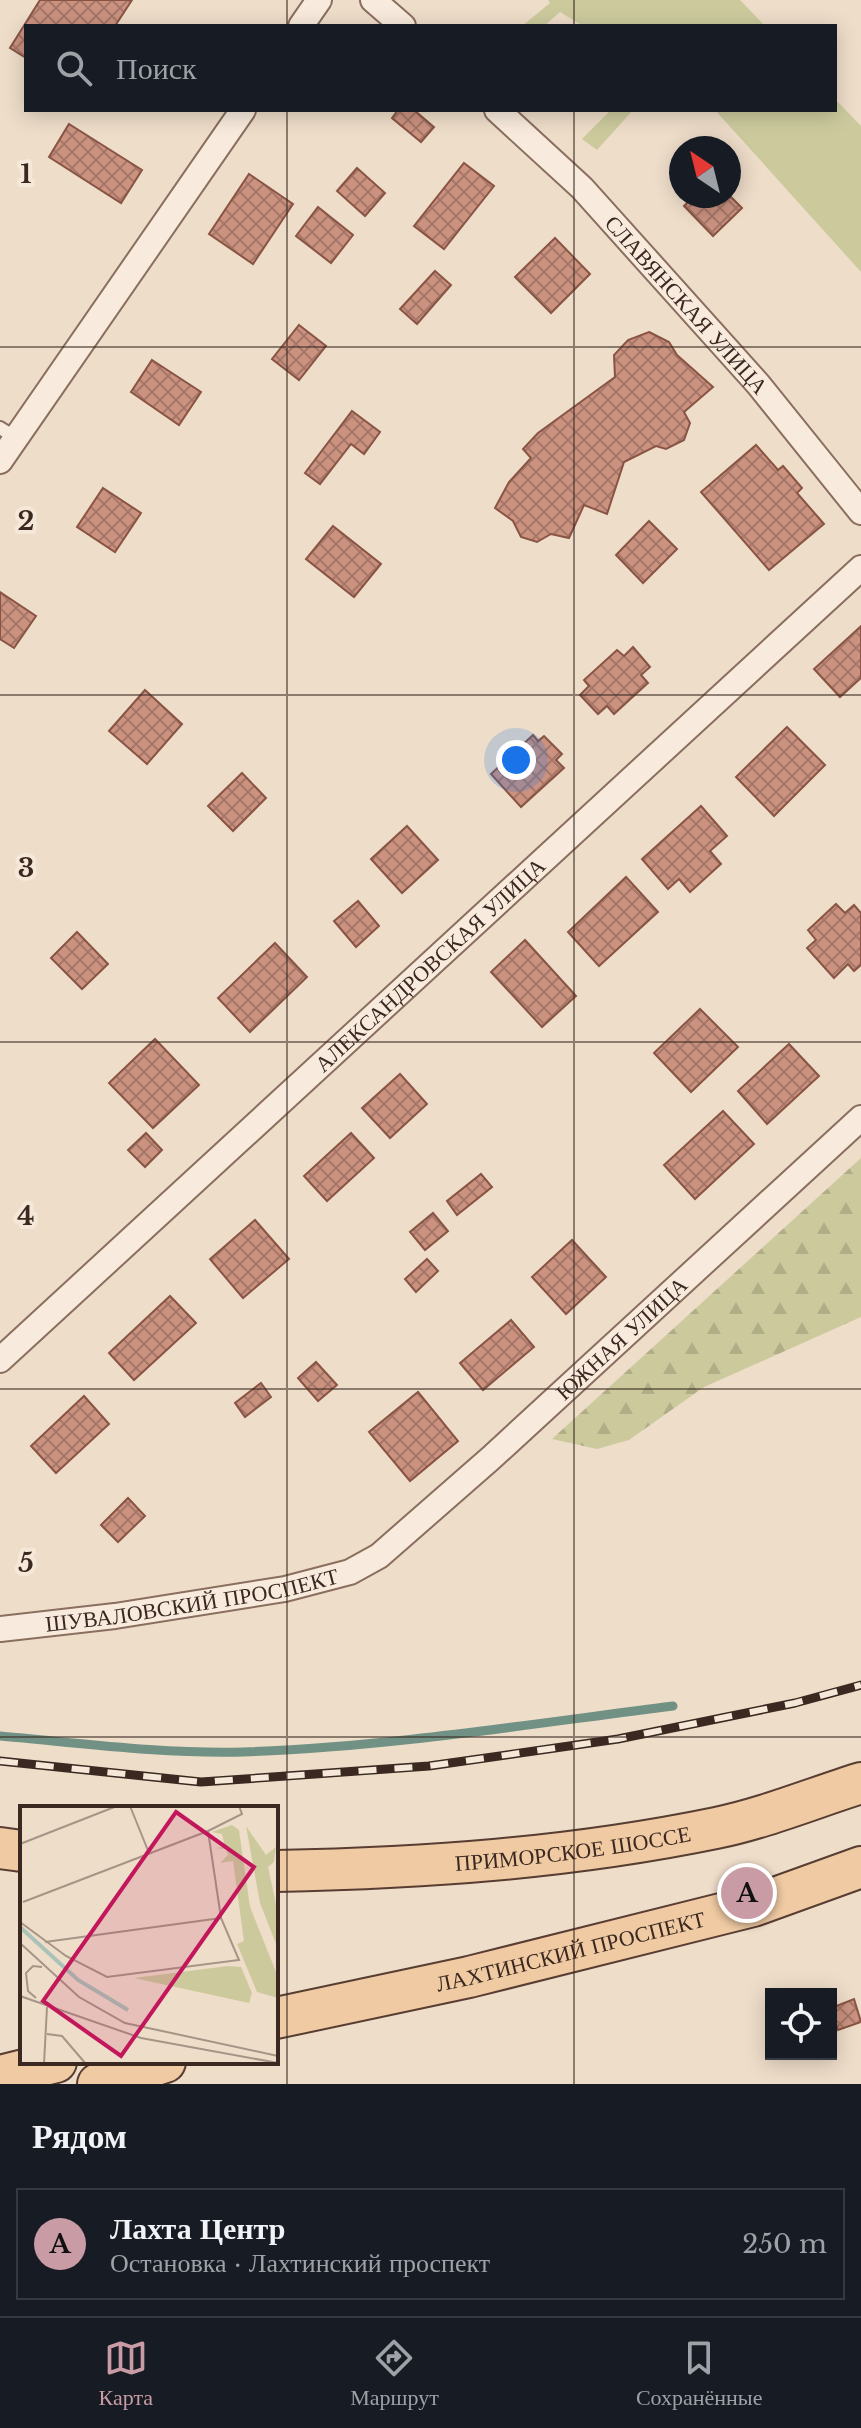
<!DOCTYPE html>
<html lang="ru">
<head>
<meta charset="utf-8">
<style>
  body { margin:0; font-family:"Libre Baskerville",serif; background:#242831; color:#f1f3f6 }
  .controls { position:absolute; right:24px; bottom:24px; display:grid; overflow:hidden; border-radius:0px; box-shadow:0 4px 20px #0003 }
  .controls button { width:72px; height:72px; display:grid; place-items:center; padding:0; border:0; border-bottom:2px solid #363941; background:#171b24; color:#f1f3f6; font:40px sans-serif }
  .compass { position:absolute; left:669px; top:136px; width:72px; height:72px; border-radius:50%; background:#171b24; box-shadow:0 4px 20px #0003; rotate:325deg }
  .you { position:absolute; left:516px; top:760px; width:28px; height:28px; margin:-20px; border:6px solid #fff; border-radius:50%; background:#1a73e8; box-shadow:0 0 0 12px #1a73e833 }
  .badge { display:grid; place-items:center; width:52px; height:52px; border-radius:50%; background:#c99ba5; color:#111; font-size:26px; font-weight:700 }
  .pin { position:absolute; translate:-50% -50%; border:4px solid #fff; box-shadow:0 2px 8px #0006 }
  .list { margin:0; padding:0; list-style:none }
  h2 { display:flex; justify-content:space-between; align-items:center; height:104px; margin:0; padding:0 32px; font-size:34px }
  h2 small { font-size:26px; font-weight:400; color:#9ea1a6 }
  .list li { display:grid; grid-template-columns:52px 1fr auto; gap:24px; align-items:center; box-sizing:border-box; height:112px; margin:0 16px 16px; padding:0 16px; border:2px solid #363941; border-radius:0px }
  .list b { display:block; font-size:30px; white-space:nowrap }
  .list p { margin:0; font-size:26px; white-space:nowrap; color:#9ea1a6 }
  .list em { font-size:26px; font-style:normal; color:#9ea1a6 }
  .icon { flex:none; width:44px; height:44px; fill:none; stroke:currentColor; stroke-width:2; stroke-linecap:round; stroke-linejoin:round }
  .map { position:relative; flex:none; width:861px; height:2084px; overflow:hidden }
  .search { position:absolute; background:#171b24; box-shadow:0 4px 20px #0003; left:24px; right:24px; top:24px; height:88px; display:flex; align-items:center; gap:20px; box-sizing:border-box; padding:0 28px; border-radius:0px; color:#9ea1a6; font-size:30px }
  .sheet { height:232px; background:#171b24 }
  nav { display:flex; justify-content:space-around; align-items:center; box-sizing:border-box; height:112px; border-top:2px solid #363941; background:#171b24; font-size:22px; color:#9ea1a6 }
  nav a { display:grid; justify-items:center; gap:4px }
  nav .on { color:#c99ba5 }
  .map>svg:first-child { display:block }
</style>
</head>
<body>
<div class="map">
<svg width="861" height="2084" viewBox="0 0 861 2084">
  <defs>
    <pattern id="forest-firs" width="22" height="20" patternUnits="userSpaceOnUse" patternTransform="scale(2)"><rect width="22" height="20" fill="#ccca9d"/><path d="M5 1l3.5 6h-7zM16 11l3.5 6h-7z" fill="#b0ae87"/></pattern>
    <pattern id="building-cross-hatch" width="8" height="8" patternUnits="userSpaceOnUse" patternTransform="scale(2)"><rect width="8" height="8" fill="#cb9280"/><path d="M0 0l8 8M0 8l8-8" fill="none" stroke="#a67768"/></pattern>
  </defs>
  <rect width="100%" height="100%" fill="#eeddc9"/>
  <!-- green -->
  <g fill="#ccca9d">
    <polygon points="548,0 740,0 765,26 583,26 560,12 544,26 522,26 550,3"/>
    <polygon points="835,99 861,126 861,272 715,110 835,110"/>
    <polygon points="611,110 633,110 597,150 582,139"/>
  </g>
  <!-- forest -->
  <polygon fill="url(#forest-firs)" points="861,1158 861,1317 704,1387 629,1440 597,1449 552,1439"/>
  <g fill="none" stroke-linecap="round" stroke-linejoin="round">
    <!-- stream -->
    <path stroke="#709183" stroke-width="9" d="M0,1736C80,1743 162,1754 243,1752C387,1747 530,1724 673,1706"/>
  </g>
  <!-- building -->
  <g fill="url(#building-cross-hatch)" stroke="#895444" stroke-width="2">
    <polygon points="40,0 132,0 115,26 26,26 26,58 10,48"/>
    <polygon points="398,110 414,110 434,127 421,142 392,118"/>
    <polygon points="69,124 142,170 121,203 49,157"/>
    <polygon points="464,163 494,186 444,249 414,226"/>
    <polygon points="357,168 385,193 365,216 337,191"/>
    <polygon points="249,174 293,204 253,264 209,234"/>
    <polygon points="729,195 742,208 713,236 684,206 694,196"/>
    <polygon points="318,207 353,235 331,263 296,236"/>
    <polygon points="555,238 590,274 551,313 515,277"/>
    <polygon points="435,271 451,285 417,324 400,309"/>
    <polygon points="299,325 326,346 299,380 272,359"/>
    <polygon points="649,332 669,342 677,355 713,387 684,412 690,423 684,440 666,449 656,446 624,462 607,514 584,505 569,538 551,534 537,542 521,537 513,521 495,508 509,482 531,458 523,449 538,433 615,377 614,355 628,340"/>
    <polygon points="152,360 201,392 179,425 131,392"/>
    <polygon points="352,411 380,432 364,454 351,444 320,484 305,473"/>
    <polygon points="756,445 778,470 783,466 802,488 797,493 824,524 769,570 701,492"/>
    <polygon points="103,488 141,513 115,552 77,527"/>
    <polygon points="649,521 677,549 643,583 616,555"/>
    <polygon points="333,526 381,564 354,597 306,559"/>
    <polygon points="0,592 36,616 14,648 0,639"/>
    <polygon points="861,626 861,678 840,697 814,669"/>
    <polygon points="633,647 650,667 641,675 648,683 614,714 607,706 598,714 580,695 589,686 584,680 617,650 624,656"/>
    <polygon points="145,690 182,724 147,764 109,731"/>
    <polygon points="787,727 825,765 774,816 736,777"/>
    <polygon points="533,735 538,741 544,736 562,754 556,760 564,768 521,807 491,774"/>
    <polygon points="242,773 266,798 233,831 208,806"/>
    <polygon points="701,806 727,836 710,851 721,864 690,892 679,879 668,889 642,859"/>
    <polygon points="407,826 438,860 402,893 371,859"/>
    <polygon points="626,877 658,912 599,966 568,932"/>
    <polygon points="358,901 379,926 356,947 334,921"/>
    <polygon points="836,904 845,913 854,905 861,913 861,965 854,971 848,964 834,978 807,948 816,940 808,930"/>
    <polygon points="77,932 108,964 82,989 51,958"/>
    <polygon points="525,940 576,996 542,1027 491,972"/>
    <polygon points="275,943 307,977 250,1032 218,998"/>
    <polygon points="700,1009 738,1047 691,1092 654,1053"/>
    <polygon points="155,1039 199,1085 153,1128 109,1083"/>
    <polygon points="789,1044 819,1076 767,1124 738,1091"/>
    <polygon points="400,1074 427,1104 390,1138 362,1108"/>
    <polygon points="723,1111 754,1144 695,1199 664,1165"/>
    <polygon points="146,1133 162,1150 145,1167 128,1150"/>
    <polygon points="351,1133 374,1158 327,1201 304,1176"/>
    <polygon points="481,1174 492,1187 457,1215 447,1201"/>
    <polygon points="433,1213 448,1231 425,1250 410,1232"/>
    <polygon points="255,1220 289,1259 243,1298 210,1259"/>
    <polygon points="572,1240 606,1277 566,1314 532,1277"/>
    <polygon points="427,1259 438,1271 416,1292 405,1279"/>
    <polygon points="170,1296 196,1323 134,1380 109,1353"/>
    <polygon points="511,1320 534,1347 483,1390 460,1363"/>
    <polygon points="316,1362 337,1385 318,1401 298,1378"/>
    <polygon points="261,1383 271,1397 245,1417 235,1403"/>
    <polygon points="418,1392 458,1441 410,1481 369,1432"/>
    <polygon points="84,1396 109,1424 56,1473 31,1446"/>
    <polygon points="128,1498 145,1516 118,1542 101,1525"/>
    <polygon points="854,1999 861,2022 838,2030 831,2008"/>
  </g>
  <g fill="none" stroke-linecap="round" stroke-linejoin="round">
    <!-- lane casing -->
    <g stroke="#8a6e5e" stroke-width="16">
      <polyline id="lane" points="0,428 16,438"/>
    </g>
    <!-- street casing -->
    <g stroke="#8a6e5e" stroke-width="28">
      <g id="street">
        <polyline points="373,0 403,26"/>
        <polyline points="301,26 319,0"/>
        <path id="s1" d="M497,110L582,188L758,384L861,512"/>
        <polyline points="0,461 243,110"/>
        <path id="s2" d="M0,1360L861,568"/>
        <path id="s3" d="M0,1629L115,1616L285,1589L350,1572L379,1556L491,1458L861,1118"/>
      </g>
    </g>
    <!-- primary casing -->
    <g stroke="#583d32" stroke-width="44">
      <g id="primary">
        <polyline points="0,1848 22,1851"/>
        <path id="s4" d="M276,1871C425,1868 570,1858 716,1828C765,1818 813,1798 861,1783"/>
        <path id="s5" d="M276,2018L469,1977L753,1906L861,1867"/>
        <polyline points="0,2076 56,2062"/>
        <polyline points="98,2084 165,2062"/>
      </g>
    </g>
    <!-- lane -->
    <use href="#lane" stroke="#f8ebdd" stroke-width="12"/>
    <!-- street -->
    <use href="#street" stroke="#f8ebdd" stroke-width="24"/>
    <!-- primary -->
    <use href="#primary" stroke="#efcaa3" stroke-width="40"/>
    <!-- rail casing -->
    <g stroke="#3b2921" stroke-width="9">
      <polyline id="rail" points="0,1761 201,1782 429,1766 618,1739 795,1703 861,1685"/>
    </g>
    <!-- rail -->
    <use href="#rail" stroke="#f5e8d9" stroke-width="6" stroke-dasharray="18" stroke-linecap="butt"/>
  </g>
  <!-- grid -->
  <path fill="none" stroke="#3b2921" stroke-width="2" stroke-opacity="0.55" d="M287,0V26M574,0V26M287,110V2084M574,110V2084M0,347H861M0,695H861M0,1042H861M0,1389H861M0,1737H861"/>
  <g text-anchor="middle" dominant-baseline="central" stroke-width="8" stroke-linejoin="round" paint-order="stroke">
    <!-- street labels -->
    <g font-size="22" fill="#3b2921" stroke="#f5e8d9">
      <text stroke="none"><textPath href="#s1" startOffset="272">СЛАВЯНСКАЯ УЛИЦА</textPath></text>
      <text stroke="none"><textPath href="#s2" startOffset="584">АЛЕКСАНДРОВСКАЯ УЛИЦА</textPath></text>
      <text stroke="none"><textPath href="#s3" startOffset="714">ЮЖНАЯ УЛИЦА</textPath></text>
      <text stroke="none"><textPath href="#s3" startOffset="194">ШУВАЛОВСКИЙ ПРОСПЕКТ</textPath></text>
      <text stroke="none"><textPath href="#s4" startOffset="298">ПРИМОРСКОЕ ШОССЕ</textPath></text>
      <text stroke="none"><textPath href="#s5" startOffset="302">ЛАХТИНСКИЙ ПРОСПЕКТ</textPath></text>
    </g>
  </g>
  <!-- overview -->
  <g transform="translate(20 1806)">
    <rect width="258" height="258" fill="#eeddc9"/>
    <path d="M212,19L219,24L230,101L258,171V192L237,186L217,138L224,135L213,55L200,57L208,49L206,43L195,42L205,41L202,28L192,26ZM226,20L246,49L256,41L254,56L248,61L258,107V143L240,97Z" fill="#ccca9d"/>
    <path d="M208,160L221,161L232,187L229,197L114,172Z" fill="#ccca9d"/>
    <path fill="none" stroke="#aac2b7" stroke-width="4" d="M0,121L58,174L108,204"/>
    <path fill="none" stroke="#a69586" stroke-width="2" d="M110,0L129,47M0,38L97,0M3,96L188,25L222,8L219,0M0,116L46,150L87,171L219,154L201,112L188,25M25,136L201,112M0,137L59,191L105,217L258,250M0,142V186M0,190L121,232L258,257M16,192L8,185L6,167L13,160L22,161M27,228L42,230L66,258M24,258L27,201"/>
    <path fill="#c2185b" fill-opacity="0.15" stroke="#c2185b" stroke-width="4" d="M156,6L234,61L101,250L23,195Z"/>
    <rect width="258" height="258" fill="none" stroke="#3b2921" stroke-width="4"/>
  </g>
  <g font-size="26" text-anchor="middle" font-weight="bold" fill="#3b2921" stroke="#f5e8d9" stroke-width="8" stroke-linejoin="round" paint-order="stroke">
    <text x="26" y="183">1</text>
    <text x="26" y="530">2</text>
    <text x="26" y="877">3</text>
    <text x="26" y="1225">4</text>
    <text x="26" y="1572">5</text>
  </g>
</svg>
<div class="controls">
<button><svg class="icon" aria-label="locate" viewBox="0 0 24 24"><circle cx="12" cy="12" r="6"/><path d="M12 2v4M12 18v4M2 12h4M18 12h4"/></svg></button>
</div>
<svg class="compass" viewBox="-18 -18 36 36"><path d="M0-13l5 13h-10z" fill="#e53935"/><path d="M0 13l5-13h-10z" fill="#9ea1a6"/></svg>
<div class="you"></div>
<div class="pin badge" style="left:747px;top:1893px">A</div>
<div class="search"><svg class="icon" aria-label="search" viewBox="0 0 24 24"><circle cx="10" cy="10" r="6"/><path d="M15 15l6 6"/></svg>Поиск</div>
</div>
<section class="sheet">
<h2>Рядом<small></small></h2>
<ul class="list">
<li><span class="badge">A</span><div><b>Лахта Центр</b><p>Остановка · Лахтинский проспект</p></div><em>250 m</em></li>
</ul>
</section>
<nav>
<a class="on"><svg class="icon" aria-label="map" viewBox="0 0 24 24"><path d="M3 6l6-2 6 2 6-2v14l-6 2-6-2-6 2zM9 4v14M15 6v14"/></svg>Карта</a>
<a><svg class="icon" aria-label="directions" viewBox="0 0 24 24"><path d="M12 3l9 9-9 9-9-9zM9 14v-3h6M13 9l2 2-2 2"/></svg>Маршрут</a>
<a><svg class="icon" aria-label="saved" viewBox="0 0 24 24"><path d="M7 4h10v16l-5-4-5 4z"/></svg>Сохранённые</a>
</nav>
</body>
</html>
